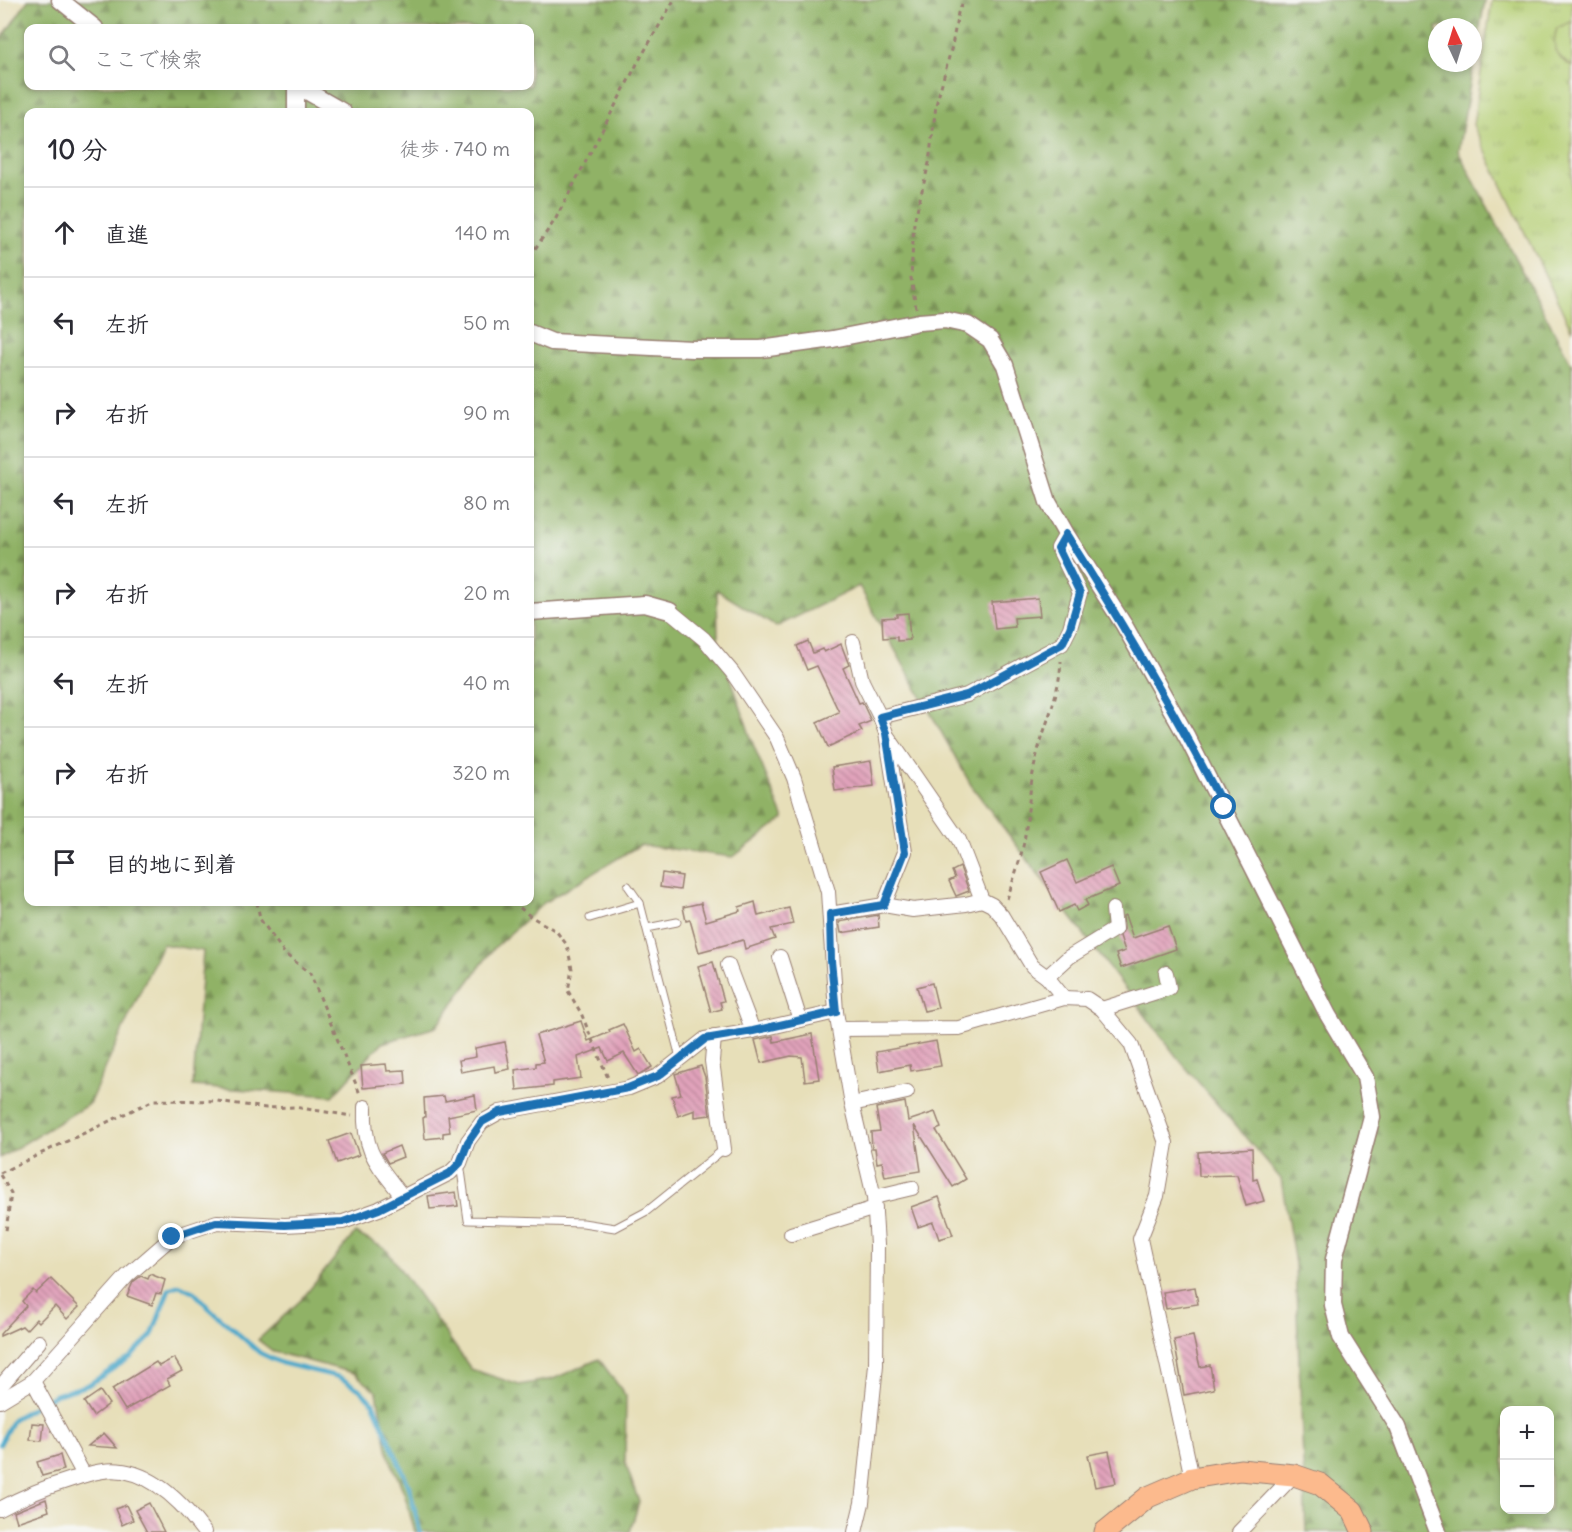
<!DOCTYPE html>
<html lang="ja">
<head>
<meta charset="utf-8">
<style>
  body { margin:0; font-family:Delius,"Klee One",sans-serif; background:#f2f2f3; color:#2b2b33 }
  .controls { position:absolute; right:18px; bottom:18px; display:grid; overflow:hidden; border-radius:12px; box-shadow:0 3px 9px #0003 }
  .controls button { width:54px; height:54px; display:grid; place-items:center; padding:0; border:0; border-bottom:2px solid #e1e1e2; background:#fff; color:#2b2b33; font:30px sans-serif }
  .compass { position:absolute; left:1428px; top:18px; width:54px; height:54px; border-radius:50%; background:#fff; box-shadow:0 3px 9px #0003; rotate:356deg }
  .stop { position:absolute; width:18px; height:18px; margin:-14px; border:4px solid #1f6fb2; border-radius:50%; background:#fff }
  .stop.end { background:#1f6fb2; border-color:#fff; box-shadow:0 2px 6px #0008 }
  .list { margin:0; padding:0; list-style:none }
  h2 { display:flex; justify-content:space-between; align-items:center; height:78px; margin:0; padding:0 24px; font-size:26px }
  h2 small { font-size:20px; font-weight:400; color:#7c7c81 }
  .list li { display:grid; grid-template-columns:39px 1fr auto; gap:18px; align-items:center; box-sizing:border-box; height:90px; padding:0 24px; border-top:2px solid #e1e1e2 }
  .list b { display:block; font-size:22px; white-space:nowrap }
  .list em { font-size:20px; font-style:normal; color:#7c7c81 }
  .icon { flex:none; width:33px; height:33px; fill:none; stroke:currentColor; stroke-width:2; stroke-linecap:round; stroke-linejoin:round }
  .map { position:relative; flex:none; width:1572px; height:1532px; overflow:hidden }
  .search { position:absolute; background:#fff; box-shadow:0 3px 9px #0003; left:24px; top:24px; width:510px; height:66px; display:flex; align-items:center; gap:15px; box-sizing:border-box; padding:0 21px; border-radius:12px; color:#7c7c81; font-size:22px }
  .panel { position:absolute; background:#fff; box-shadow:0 3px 9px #0003; left:24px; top:108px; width:510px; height:798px; border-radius:12px }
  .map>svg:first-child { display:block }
</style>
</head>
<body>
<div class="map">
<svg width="1572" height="1532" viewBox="0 0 1572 1532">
  <defs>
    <pattern id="grass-tufts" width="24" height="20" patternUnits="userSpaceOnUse" patternTransform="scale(1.5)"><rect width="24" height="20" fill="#b5cf75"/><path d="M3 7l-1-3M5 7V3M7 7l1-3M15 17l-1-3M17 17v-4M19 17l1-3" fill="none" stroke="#9db165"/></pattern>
    <pattern id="forest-firs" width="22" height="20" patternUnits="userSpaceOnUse" patternTransform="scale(1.5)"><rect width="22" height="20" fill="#90b266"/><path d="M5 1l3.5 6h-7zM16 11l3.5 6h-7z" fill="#789054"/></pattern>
    <pattern id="building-back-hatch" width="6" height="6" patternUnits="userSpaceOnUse" patternTransform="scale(1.5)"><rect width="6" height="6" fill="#e1a3bb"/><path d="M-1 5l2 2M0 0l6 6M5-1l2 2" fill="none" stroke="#b88498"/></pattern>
  </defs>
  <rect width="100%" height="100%" fill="#f6f6f2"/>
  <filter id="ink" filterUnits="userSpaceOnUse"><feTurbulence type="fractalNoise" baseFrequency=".0167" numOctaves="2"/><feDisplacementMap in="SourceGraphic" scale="12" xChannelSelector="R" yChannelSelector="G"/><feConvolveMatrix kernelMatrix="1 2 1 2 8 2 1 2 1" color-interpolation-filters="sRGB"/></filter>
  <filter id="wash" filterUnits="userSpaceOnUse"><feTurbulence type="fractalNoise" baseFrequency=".008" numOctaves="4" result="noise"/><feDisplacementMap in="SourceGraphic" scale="24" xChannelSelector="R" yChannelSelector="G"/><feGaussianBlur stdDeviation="1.35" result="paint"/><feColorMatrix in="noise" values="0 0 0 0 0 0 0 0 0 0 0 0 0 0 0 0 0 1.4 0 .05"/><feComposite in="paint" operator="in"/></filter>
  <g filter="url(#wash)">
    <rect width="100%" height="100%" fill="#e7dfb9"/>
    <!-- grass -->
    <polygon fill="url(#grass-tufts)" stroke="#807750" stroke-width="1.5" points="1492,0 1572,0 1572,331 1473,125"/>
    <!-- forest -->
    <g fill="url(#forest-firs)" stroke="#6d6848" stroke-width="1.5" fill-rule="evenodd">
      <path d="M28,0H1485L1458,151L1572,365V1532H1306L1295,1264L1281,1179L1176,1056L971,785L859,586L776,627L717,590L718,640L753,744L784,819L733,857L640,845L545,902L493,949L436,1027L382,1043L333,1096L193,1086L203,951L162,944L89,1104L0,1158V41ZM1437,27H1473V63H1437ZM28,28H530V86H28ZM28,112H530V902H28ZM1504,1410H1550V1510H1504Z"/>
      <polygon points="355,1233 386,1249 471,1369 519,1385 553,1379 599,1359 626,1396 625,1462 639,1502 630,1532 415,1532 404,1493 388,1454 377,1392 354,1373 274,1352 258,1340 302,1299"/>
    </g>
    <!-- pitch -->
    <path fill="#b5cf75" stroke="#807750" stroke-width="1.5" d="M1568,23H1572V66C1555,58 1551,46 1557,28Z"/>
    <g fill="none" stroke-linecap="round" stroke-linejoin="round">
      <!-- stream -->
      <polyline stroke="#4ca8ca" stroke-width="4.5" points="0,1444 13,1419 55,1395 88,1385 131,1357 152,1335 169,1289 179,1285 194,1292 208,1307 260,1353 281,1363 339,1377 359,1389 373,1403 409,1486 420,1532"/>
    </g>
    <g id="blocks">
      <!-- building -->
      <g fill="url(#building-back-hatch)">
        <polygon points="1038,598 1040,616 1014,618 1015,627 995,629 992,602"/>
        <polygon points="908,613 910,640 897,641 897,637 883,638 882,618 897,617 897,614"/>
        <polygon points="808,641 813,653 822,649 824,652 841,644 849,665 843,668 859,703 862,702 871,721 859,726 862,731 828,747 817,722 839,712 817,666 807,670 797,646"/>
        <polygon points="871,761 874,786 835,791 832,767"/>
        <polygon points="1067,860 1077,882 1111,867 1119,886 1085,900 1088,905 1077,911 1074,905 1059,912 1041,872"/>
        <polygon points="960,867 969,891 956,896 949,881 955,878 952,871"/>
        <polygon points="662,873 682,876 680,890 660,887"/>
        <polygon points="755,902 758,916 789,908 793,924 771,929 775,939 745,949 743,940 699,952 690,920 686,921 683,907 701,903 706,921 740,911 739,907"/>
        <polygon points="878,915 879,927 841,933 839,922"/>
        <polygon points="1125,915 1133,938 1168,926 1176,949 1121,968 1116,954 1125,951 1120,936 1124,929 1123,916"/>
        <polygon points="713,962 724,1001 720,1002 722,1009 711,1012 698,966"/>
        <polygon points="932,983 938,1008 924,1011 917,987"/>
        <polygon points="581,1021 588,1041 610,1032 609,1030 623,1024 636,1052 641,1049 652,1067 638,1075 624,1053 608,1061 602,1048 578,1057 581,1078 553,1082 553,1086 517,1090 515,1070 536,1067 536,1063 544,1062 536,1035"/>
        <polygon points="812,1034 819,1079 805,1081 802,1057 791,1056 761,1063 755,1040 773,1036 774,1042"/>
        <polygon points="936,1041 941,1066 911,1071 910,1065 879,1071 876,1052"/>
        <polygon points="505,1042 510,1069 495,1072 494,1066 461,1072 459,1060 476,1057 475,1048"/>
        <polygon points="386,1064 387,1071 405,1070 406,1084 363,1088 361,1066"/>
        <polygon points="701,1066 705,1077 710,1115 695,1117 695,1110 678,1116 672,1096 681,1094 675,1074"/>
        <polygon points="475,1095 477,1110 448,1116 450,1132 443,1133 443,1137 425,1139 423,1118 425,1117 424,1098 444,1096 445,1101"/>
        <polygon points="905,1102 908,1121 935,1112 941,1128 936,1130 966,1179 953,1187 914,1125 921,1171 885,1177 882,1162 877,1163 875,1148 872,1148 871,1132 880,1131 876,1108"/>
        <polygon points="351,1133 359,1155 337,1163 329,1141"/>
        <polygon points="399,1146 403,1157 388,1163 382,1153"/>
        <polygon points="1252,1148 1253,1180 1257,1179 1264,1201 1246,1206 1237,1175 1199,1176 1198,1152"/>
        <polygon points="456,1192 458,1206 430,1209 428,1196"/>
        <polygon points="939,1197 953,1235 939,1239 933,1222 918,1227 911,1207"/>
        <polygon points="150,1274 165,1280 161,1294 156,1293 152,1305 127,1296 133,1282 141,1276 148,1279"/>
        <polygon points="51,1279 79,1307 67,1319 55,1306 39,1322 36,1319 26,1330 22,1326 0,1336 0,1334 26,1306 22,1301 33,1290 36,1293"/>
        <polygon points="1195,1287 1198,1304 1166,1309 1163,1292"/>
        <polygon points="1193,1336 1200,1367 1210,1365 1214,1389 1184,1395 1174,1340"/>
        <polygon points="174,1358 182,1371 167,1379 170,1385 125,1410 112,1389 156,1362 159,1366"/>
        <polygon points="100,1391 109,1404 93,1416 84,1402"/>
        <polygon points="32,1423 44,1424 42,1441 30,1440"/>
        <polygon points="104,1433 117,1448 88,1446"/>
        <polygon points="1109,1451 1116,1483 1095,1487 1088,1455"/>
        <polygon points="60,1455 64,1470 42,1476 37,1462"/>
        <polygon points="46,1499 49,1511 17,1522 14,1512"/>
        <polygon points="149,1503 164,1532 147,1532 135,1510"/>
        <polygon points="126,1505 133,1520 122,1525 115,1509"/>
      </g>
    </g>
  </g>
  <g filter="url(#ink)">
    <use href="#blocks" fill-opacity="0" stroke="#987f72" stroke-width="1.5"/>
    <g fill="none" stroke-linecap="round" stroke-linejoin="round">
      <!-- service casing -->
      <g stroke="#987f72" stroke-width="9">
        <g id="service">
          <polyline points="628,886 640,903 680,1058"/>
          <polyline points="590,918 640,903"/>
          <polyline points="647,928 677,922"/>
          <polyline points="460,1163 468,1220 583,1223 615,1228 647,1211 724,1149"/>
        </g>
      </g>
      <!-- minor casing -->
      <g stroke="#987f72" stroke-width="16">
        <g id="minor">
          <polyline points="670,611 704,639 732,672 777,738 794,778 828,892 836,1012 852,1104 874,1197 877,1245 876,1365 862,1503 855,1532"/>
          <polyline points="880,717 967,695 1062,644 1070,628 1080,593 1058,548 1066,534"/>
          <polyline points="888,737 959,840 982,900 992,905 1002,916 1032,966 1047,977 1064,998"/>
          <polyline points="884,905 913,910 966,904 982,900"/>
          <polyline points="830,914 884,905 905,852 886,733 880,717 862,681 853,642"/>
          <polyline points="780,957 800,1020"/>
          <polyline points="728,965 753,1031"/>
          <polyline points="1047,977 1069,957 1115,929 1113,909"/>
          <polyline points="1102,1009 1169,988 1166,973"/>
          <polyline points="840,1029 959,1028 1064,998 1087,999 1102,1009 1131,1044 1166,1143 1157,1196 1140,1239 1192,1478"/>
          <polyline points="714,1037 712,1061 724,1149"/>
          <polyline points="852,1104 907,1092"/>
          <path d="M365,1107C363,1153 377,1163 403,1197"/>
          <polyline points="874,1197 912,1188"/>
          <polyline points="791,1234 875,1208"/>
          <polyline points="33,1381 84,1475"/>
          <polyline points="0,1387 39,1342"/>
          <polyline points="0,1401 33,1381 127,1276 172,1237 217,1222 285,1225 343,1222 379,1209 450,1173 460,1163 468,1141 482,1122 500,1112 629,1088 658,1076 705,1039 753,1031 836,1012"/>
          <path d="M0,1509C24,1496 46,1487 72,1479C82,1476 93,1472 103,1471C146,1465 181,1501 204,1532"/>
          <polyline points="1239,1532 1294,1475"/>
        </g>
      </g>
      <!-- tertiary casing -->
      <g stroke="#987f72" stroke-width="19">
        <g id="tertiary">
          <polyline points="60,0 95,28"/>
          <polyline points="296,86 296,112"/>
          <polyline points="298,86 343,112"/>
          <polyline points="530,333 552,342 692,349 761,349 833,339 919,322 945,320 968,325 990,340 1005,365 1048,502 1066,534 1124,625 1187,737 1328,1015 1365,1077 1372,1117 1334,1259 1333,1305 1341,1337 1398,1427 1438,1532"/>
          <polyline points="530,612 645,604 670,611"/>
        </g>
      </g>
      <!-- primary casing -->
      <g stroke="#987f72" stroke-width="23">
        <polyline id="primary" points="1105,1532 1148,1497 1192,1478 1240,1470 1294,1475 1320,1484 1353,1511 1363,1532"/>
      </g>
      <!-- path -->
      <g stroke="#987f72" stroke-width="3" stroke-dasharray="4.5 4.5" stroke-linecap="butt">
        <polyline points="530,256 555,220 637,64 674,0"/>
        <polyline points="916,308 911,278 914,222 929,163 936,105 952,46 958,13 964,0"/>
        <path d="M1007,899C1013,881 1020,861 1024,842C1028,817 1029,792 1034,768C1041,730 1059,701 1061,661"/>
        <polyline points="257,902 260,919 285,954 310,973 360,1094"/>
        <polyline points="513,902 530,916 556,931 567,945 572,969 568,991 581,1013 608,1078"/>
        <polyline points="0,1173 154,1100 217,1101 266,1108 294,1107 352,1116"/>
        <polyline points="0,1175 11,1193 6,1231"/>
      </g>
      <!-- service -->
      <use href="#service" stroke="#fff" stroke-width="7"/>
      <!-- minor -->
      <use href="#minor" stroke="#fff" stroke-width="14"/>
      <!-- tertiary -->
      <use href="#tertiary" stroke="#fff" stroke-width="16"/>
      <!-- primary -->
      <use href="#primary" stroke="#fcba8d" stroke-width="21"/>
    </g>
  </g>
  <g fill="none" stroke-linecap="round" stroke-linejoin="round" filter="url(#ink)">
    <!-- route -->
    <path stroke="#1f6fb2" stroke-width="8" d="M172,1237L216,1222L285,1225L343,1222L379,1209L450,1173L460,1163L468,1142L482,1122L500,1112L628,1088L658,1076L705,1039L753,1031L836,1012L831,961L830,914L884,905L905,852L886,733L880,717L967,695L1062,644L1070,628L1080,593L1058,548L1066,534C1122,623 1175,713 1224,807"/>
  </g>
</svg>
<div class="controls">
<button>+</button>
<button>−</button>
</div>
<svg class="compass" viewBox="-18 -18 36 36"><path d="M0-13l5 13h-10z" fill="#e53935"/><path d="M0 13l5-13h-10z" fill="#7c7c81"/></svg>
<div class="stop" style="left:1224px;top:807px"></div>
<div class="stop end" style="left:172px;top:1237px"></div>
<div class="search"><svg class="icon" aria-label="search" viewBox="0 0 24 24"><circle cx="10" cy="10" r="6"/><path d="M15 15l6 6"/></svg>ここで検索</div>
<section class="panel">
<h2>10 分<small>徒歩 · 740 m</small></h2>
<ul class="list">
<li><svg class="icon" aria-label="ahead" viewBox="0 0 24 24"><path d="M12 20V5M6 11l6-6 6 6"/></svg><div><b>直進</b></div><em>140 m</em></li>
<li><svg class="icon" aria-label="left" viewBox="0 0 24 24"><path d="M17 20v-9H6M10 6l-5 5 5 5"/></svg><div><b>左折</b></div><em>50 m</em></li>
<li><svg class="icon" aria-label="right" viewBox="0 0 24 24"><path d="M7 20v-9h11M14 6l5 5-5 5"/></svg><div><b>右折</b></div><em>90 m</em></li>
<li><svg class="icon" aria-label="left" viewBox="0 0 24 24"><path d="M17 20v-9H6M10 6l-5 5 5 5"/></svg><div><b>左折</b></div><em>80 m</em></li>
<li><svg class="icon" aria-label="right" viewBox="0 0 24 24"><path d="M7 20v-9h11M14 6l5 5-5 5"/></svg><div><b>右折</b></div><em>20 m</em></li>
<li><svg class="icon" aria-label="left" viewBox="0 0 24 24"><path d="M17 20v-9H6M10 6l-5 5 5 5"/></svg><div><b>左折</b></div><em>40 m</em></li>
<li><svg class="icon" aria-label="right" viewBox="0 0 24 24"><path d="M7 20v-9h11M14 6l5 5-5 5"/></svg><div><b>右折</b></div><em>320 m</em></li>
<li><svg class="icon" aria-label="arrive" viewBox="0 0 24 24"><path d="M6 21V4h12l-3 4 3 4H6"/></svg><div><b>目的地に到着</b></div></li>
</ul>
</section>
</div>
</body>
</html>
